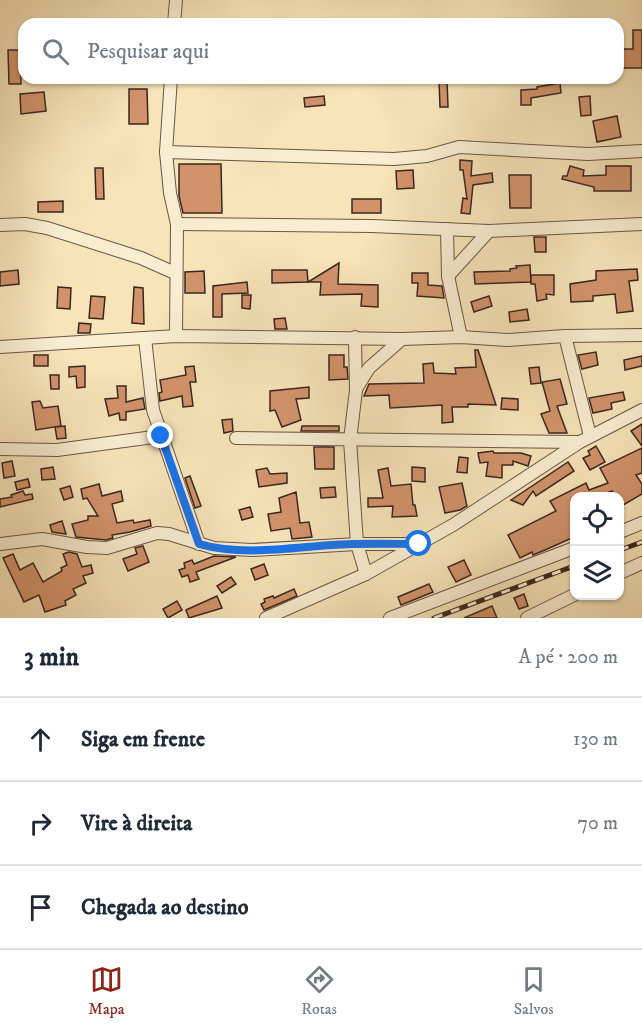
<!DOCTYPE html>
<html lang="pt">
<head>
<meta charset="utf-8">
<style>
  body { margin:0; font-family:"IM FELL DW Pica",serif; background:#f6f6f7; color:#1f2937 }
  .controls { position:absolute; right:18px; bottom:18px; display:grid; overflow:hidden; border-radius:12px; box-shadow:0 2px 4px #0004 }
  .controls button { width:54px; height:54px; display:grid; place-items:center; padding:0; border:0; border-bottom:2px solid #e0e1e3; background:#fff; color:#1f2937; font:30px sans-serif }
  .stop { position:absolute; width:18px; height:18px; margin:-14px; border:4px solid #1a73e8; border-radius:50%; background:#fff }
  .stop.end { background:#1a73e8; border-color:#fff; box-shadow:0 2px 6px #0008 }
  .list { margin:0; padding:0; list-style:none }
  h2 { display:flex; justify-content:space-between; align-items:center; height:78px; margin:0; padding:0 24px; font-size:26px }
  h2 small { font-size:20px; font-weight:400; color:#747a83 }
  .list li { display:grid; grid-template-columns:39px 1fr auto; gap:18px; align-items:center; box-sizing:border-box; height:84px; padding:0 24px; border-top:2px solid #e0e1e3 }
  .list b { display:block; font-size:22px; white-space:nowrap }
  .list em { font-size:20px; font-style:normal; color:#747a83 }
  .icon { flex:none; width:33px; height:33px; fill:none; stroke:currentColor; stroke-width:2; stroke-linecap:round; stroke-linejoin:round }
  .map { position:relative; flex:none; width:642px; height:618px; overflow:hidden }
  .search { position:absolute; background:#fff; box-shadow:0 2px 4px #0004; left:18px; right:18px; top:18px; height:66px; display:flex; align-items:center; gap:15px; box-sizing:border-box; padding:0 21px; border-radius:18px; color:#747a83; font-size:22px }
  .sheet { height:330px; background:#fff }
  nav { display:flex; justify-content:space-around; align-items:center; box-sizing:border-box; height:84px; border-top:2px solid #e0e1e3; background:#fff; font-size:16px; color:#747a83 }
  nav a { display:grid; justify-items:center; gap:3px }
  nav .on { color:#8f2418 }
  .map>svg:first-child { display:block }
</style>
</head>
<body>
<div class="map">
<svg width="642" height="618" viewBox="0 0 642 618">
  <rect width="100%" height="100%" fill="#f7e4b9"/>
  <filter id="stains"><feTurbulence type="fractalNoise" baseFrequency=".00333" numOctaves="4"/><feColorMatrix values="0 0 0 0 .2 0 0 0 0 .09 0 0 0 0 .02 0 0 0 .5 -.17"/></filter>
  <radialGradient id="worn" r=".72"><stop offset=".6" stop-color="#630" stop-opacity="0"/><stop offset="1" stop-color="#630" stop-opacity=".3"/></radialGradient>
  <!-- building -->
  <g fill="#d2936c" stroke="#3a261e" stroke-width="1.5">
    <polygon points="633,30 642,30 642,68 618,68 618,49 633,49"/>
    <polygon points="8,50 20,50 21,84 9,84"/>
    <polygon points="447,80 448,107 440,107 439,81"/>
    <polygon points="560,83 561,93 531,98 531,105 521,105 521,90 537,89 537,87"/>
    <polygon points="129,89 147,89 148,124 129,124"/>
    <polygon points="44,92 46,111 21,114 20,94"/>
    <polygon points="324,96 325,105 305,107 304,98"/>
    <polygon points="590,96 591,115 581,116 579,97"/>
    <polygon points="617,116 621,137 597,142 593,121"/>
    <polygon points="460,160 472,161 471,176 492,173 493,182 473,185 470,214 461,213 463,198 467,199 463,170 460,170"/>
    <polygon points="179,164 221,164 222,213 183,213 179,196"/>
    <polygon points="570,166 584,170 583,176 606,175 606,166 631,166 631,191 594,191 594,187 562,179 563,176 567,176"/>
    <polygon points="95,168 103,168 104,199 96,199"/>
    <polygon points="413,170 414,188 397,189 396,171"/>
    <polygon points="509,175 531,175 531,208 510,208"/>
    <rect x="352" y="199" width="29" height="14"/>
    <polygon points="63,201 63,212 38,212 38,202"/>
    <polygon points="534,237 546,237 546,252 535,252"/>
    <polygon points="339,263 338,284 378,285 378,307 361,306 362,294 320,295 321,282 308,282"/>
    <polygon points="530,265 531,282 475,284 474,272 510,271 510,269 517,268 516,266"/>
    <polygon points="637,269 638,280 629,281 633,311 617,313 615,294 593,296 593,301 571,302 570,284 596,280 596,271"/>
    <polygon points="18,270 19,284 0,286 0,272"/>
    <polygon points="272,270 307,270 308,282 272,283"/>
    <polygon points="204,271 205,293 185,293 185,272"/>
    <polygon points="412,273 428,273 428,285 442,286 444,298 417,296 418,283 412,283"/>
    <polygon points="531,275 554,275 554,295 546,294 547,299 537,301 535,284 531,284"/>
    <polygon points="247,282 248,293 222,294 222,317 213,317 213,286"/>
    <polygon points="58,287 71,288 70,309 57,308"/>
    <polygon points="134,287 143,288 144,324 132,323"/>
    <polygon points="242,295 251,295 250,309 242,308"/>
    <polygon points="91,296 105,297 103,319 89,318"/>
    <polygon points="489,296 492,306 474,312 471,302"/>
    <polygon points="527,309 529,320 510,322 509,312"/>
    <polygon points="285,318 287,329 275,329 274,319"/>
    <polygon points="79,323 91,324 90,333 78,333"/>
    <polygon points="475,350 478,350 496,405 468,404 468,407 452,407 453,422 442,423 442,405 390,408 389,395 364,396 369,384 424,383 423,364 433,363 434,373 456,374 455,368 476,367"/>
    <polygon points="596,352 598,365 582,369 578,355"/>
    <rect x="34" y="355" width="14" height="11"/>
    <polygon points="329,355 344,355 344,367 347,367 348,379 329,380"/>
    <polygon points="642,356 642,366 625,370 624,360"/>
    <polygon points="85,366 85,387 77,388 76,376 69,377 69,367"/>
    <polygon points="194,366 196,382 190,382 193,406 183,407 182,396 160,401 159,393 162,392 160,380 186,375 185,367"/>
    <polygon points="539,367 541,383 531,384 529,368"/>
    <polygon points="50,375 59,375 59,389 51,389"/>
    <polygon points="560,379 567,404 557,406 567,433 549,433 541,414 550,411 542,382"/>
    <polygon points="117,386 126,386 126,402 143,398 145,409 126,412 126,420 120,420 119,413 109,416 105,399 118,398"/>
    <polygon points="309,387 309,398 296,399 301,420 282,427 275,410 270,411 270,391"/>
    <polygon points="623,392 625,400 611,403 612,409 593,413 589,398"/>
    <polygon points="502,398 518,399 518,410 501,409"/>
    <polygon points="40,401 43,408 58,406 61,426 36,430 32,402"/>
    <polygon points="232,419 233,431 224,433 222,420"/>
    <polygon points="642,424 642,446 631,431"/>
    <polygon points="65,426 66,438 57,439 55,427"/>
    <polygon points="302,426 339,426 339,431 301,431"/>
    <polygon points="596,446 605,462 590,470 583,458 590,455 588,451"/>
    <polygon points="314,447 334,447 334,469 315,469"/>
    <polygon points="642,448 642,473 636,475 642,484 642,494 620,507 620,496 616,496 612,491 599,496 574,496 574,537 545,550 533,555 532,552 520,558 508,535 556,511 550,501 586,483 589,490 608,483 600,468"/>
    <polygon points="493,451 494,453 521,453 531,456 528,466 513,461 513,465 502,465 502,478 486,476 488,462 480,463 478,453"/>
    <polygon points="459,457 468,458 467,473 457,472"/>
    <polygon points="12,461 15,476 4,478 2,463"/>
    <polygon points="568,462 574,471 536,496 533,491 523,505 511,500"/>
    <polygon points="53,467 55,479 42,480 41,469"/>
    <polygon points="412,467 425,468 425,482 412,481"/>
    <polygon points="267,468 270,474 287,473 287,483 259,487 256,470"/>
    <polygon points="388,468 391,486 411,484 413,505 415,505 417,516 392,517 393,506 368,507 368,498 383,498 378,470"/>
    <polygon points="190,476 201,506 195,508 185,478"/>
    <polygon points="28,479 30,487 17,490 15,482"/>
    <polygon points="462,483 467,506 460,510 445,513 439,487"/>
    <polygon points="99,484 102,496 121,491 123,501 112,504 117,523 133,520 134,523 150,520 151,526 130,532 112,535 113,538 106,540 76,537 72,524 88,520 88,516 98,516 87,498 83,499 81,489"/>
    <polygon points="70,486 73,497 64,500 60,489"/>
    <polygon points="335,487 336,497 321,498 320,488"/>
    <polygon points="23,491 25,495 32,494 33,499 0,507 0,499 12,497 11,495"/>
    <polygon points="296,492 300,523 309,522 312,537 292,539 290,528 271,531 268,514 281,512 279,498"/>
    <polygon points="250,507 253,517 242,520 239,510"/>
    <polygon points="62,521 66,534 52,532 50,525"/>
    <polygon points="143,546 149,562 128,571 123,559 137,554 135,548"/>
    <polygon points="69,552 77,554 82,567 91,565 93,573 83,576 86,583 73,589 76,595 65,601 66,605 45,612 39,595 24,602 3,558 13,554 20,570 33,563 43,582 62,571 61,568 67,565 63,554"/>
    <polygon points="214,556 236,557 196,572 199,579 190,582 188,575 182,577 179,570 185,568 184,563 192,560 194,564"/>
    <polygon points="464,560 471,575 456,582 448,567"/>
    <polygon points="264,564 268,575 255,580 251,569"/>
    <polygon points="231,577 236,584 222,593 217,586"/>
    <polygon points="429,584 433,592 401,605 398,597"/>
    <polygon points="294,589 297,596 264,610 261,604 265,602 264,599 273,596 274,598"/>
    <polygon points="524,594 528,606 519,609 514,598"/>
    <polygon points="217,596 222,608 189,618 186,610"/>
    <polygon points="177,601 182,610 168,618 163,609"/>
    <polygon points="492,606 497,618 464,618"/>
  </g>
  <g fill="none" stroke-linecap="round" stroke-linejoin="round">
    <!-- street casing -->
    <g stroke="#695645" stroke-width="14">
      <g id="street">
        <polyline points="174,24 176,0"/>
        <polyline points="171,78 166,152 170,193 177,224 176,336"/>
        <polyline points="166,152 394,159 427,156 459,147 588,154 642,151"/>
        <polyline points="177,224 372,226 489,231 642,224"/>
        <polyline points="0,225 25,224 47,228 141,258 175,273"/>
        <polyline points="447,229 448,276 461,337"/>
        <polyline points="448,276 489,231"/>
        <polyline points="565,336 590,436"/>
        <polyline points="355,337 356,390 350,440 357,544 366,574"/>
        <polyline points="145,338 153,410 199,544"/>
        <polyline points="0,347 176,336 402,339 461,337 507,340 565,336 642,335"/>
        <polyline points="356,389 369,368 402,339"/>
        <polyline points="236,438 579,442"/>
        <polyline points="0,449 57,450 161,436"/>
        <polyline points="620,532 642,523"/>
        <polyline points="0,544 42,539 87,547 107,548 157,533 169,534 214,548 252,550 357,544 418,544"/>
        <polyline points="620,573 642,563"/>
        <polyline points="266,618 366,574 453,525 580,442 642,410"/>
        <polyline points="390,618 574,548"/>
        <polyline points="527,618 574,595"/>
      </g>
    </g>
    <!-- street -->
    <use href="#street" stroke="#faedd2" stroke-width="12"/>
    <!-- rail casing -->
    <g stroke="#3a261e" stroke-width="5">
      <g id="rail">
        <polyline points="620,550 642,542"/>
        <polyline points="434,618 574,566"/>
      </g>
    </g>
    <!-- rail -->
    <use href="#rail" stroke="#faedd2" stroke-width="3" stroke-dasharray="9" stroke-linecap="butt"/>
  </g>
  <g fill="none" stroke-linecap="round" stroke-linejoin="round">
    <!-- route -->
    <path stroke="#1a73e8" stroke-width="8" d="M161,436L199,544C241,556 289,548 332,545C361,543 390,544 419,544"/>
  </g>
  <rect width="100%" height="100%" filter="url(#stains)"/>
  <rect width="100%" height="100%" fill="url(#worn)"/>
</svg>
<div class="controls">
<button><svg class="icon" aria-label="locate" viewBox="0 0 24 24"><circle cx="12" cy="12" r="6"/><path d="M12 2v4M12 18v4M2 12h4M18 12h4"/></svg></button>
<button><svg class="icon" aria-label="layers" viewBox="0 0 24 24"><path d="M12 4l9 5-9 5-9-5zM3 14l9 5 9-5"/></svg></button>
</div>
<div class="stop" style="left:419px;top:544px"></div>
<div class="stop end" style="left:161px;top:436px"></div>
<div class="search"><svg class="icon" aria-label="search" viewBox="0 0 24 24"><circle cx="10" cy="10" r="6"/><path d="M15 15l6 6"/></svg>Pesquisar aqui</div>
</div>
<section class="sheet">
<h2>3 min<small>A pé · 200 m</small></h2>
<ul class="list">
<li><svg class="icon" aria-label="ahead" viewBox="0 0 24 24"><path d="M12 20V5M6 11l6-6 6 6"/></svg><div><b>Siga em frente</b></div><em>130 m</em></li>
<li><svg class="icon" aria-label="right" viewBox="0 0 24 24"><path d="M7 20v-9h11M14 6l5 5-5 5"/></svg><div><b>Vire à direita</b></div><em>70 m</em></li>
<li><svg class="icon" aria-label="arrive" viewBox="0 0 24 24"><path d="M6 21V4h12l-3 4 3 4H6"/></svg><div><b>Chegada ao destino</b></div></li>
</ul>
</section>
<nav>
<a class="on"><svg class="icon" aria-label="map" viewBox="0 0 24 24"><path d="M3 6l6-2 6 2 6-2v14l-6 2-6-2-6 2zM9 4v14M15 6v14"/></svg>Mapa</a>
<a><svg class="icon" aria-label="directions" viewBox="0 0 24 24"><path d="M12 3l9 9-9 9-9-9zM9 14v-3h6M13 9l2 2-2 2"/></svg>Rotas</a>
<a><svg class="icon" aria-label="saved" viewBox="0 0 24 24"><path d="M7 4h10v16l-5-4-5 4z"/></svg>Salvos</a>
</nav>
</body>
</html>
